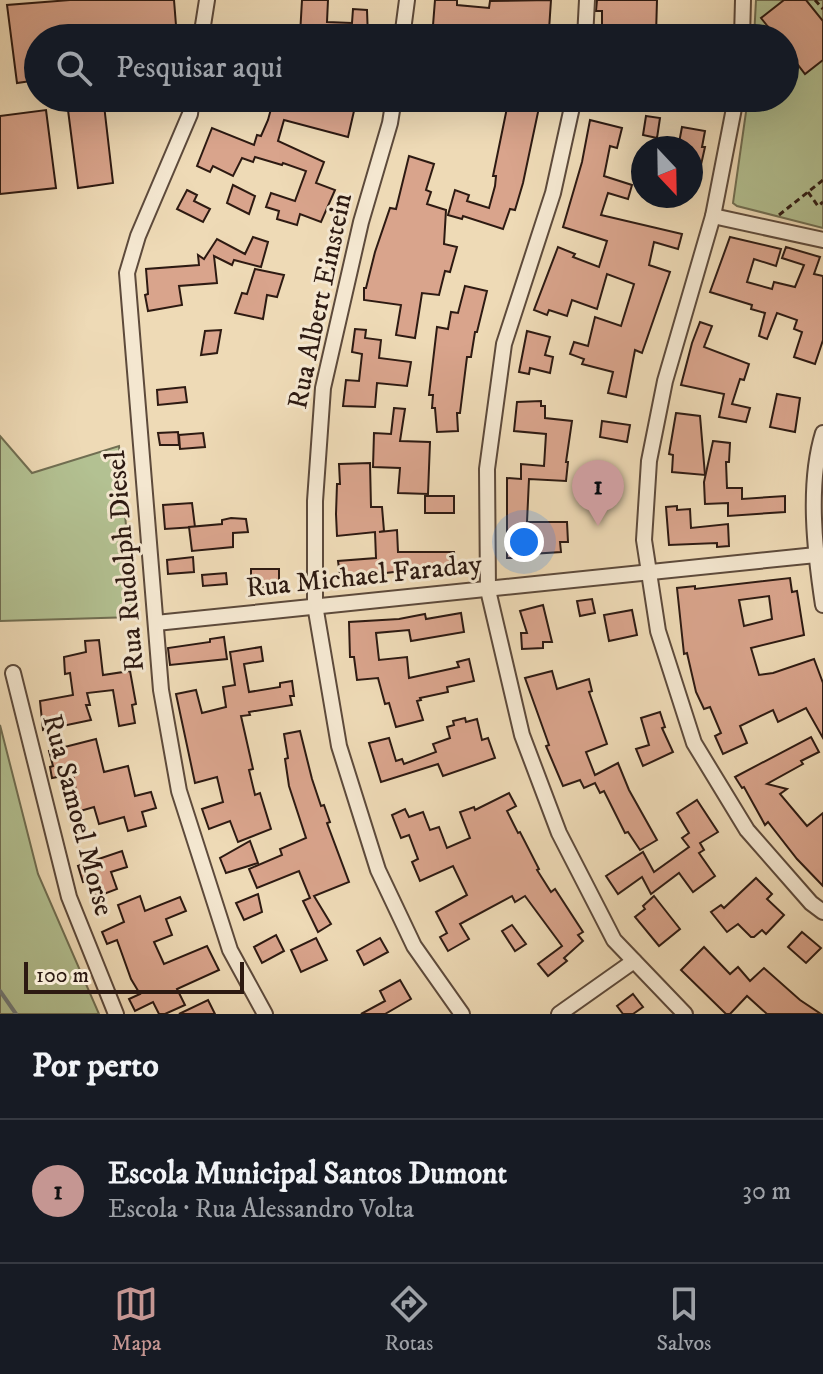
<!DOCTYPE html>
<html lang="pt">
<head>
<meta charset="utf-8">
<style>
  body { margin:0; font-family:"IM FELL DW Pica",serif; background:#242831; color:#f1f3f6 }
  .compass { position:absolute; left:631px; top:136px; width:72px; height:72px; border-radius:50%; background:#171b24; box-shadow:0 8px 32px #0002; rotate:158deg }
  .scale { position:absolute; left:24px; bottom:20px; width:220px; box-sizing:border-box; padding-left:8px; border:4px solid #2d1a12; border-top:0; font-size:22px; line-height:28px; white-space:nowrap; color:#2d1a12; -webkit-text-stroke:6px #f4e7d0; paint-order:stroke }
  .you { position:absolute; left:524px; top:542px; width:28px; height:28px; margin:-20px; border:6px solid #fff; border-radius:50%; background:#1a73e8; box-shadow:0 0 0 12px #1a73e833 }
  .badge { display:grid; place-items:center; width:52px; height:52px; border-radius:50%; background:#c59692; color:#111; font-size:26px; font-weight:700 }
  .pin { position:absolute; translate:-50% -66px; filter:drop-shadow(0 2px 4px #0008) }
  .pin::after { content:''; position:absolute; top:42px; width:28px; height:24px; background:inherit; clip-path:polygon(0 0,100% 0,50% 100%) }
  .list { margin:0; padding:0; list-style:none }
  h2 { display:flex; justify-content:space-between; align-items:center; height:104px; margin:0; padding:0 32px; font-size:34px }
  h2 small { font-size:26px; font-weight:400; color:#9ea1a6 }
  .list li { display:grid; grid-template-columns:52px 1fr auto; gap:24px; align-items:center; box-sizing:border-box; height:144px; padding:0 32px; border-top:2px solid #363941 }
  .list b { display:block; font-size:30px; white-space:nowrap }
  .list p { margin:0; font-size:26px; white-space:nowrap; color:#9ea1a6 }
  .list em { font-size:26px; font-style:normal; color:#9ea1a6 }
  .icon { flex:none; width:44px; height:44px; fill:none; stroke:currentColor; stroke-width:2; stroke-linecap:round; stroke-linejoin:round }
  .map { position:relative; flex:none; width:823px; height:1014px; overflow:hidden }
  .search { position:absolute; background:#171b24; box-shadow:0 8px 32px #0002; left:24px; right:24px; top:24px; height:88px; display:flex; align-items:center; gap:20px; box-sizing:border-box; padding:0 28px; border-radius:44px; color:#9ea1a6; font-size:30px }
  .sheet { height:248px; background:#171b24 }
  nav { display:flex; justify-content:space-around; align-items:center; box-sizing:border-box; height:112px; border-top:2px solid #363941; background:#171b24; font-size:22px; color:#9ea1a6 }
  nav a { display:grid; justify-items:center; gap:4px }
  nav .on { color:#c59692 }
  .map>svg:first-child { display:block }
</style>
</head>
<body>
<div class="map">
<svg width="823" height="1014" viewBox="0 0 823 1014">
  <rect width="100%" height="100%" fill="#eedab6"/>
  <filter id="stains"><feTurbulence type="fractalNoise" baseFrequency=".0025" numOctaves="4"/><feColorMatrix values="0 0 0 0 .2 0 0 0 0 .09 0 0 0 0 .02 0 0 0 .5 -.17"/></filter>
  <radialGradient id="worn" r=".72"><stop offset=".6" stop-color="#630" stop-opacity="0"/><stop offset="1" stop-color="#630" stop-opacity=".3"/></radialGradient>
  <!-- green -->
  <g fill="#b3c192" stroke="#706e52" stroke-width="2">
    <polygon points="756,0 823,0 823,228 737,206 733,203 748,98 785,98 785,38 754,38"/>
    <polygon points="0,436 32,473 119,446 134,617 0,621"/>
    <polygon points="0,725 38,874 99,1014 0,1014"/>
  </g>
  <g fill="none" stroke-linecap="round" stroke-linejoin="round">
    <!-- stream -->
    <polyline stroke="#717976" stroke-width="4" points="0,991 16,1014"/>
  </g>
  <!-- building -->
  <g fill="#d9a48c" stroke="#2d1a12" stroke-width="2" fill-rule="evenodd">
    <polygon points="70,0 174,0 177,38 38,38 38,80 17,83 7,5"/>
    <polygon points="302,0 328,0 327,22 352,23 353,9 367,10 368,38 300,35"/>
    <polygon points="435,0 457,0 457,5 489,8 490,1 551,0 549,30 517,27 517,38 432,38"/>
    <polygon points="597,0 657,0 656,35 641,34 641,31 602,29 602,11 596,11"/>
    <polygon points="784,0 806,0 823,21 823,60 805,74 785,48 785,38 777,38 761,18"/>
    <polygon points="274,98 357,98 348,137 284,120 278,141 324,162 316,183 335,190 321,222 300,214 297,225 277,219 279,211 266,207 271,193 295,201 306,171 283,163 282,165 255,157 253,162 242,158 233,176 213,166 210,172 197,166 212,128 254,145 257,135 261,136 268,120"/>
    <polygon points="509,98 541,98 523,183 515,210 510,209 503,229 463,216 462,219 448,215 455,190 469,195 467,201 489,208 495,186 496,176 493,176"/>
    <polygon points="104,105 113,183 78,188 68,110"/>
    <polygon points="46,110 56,188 0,194 0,116"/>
    <polygon points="646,116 660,118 657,138 643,135"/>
    <polygon points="590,120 622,128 617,148 610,146 604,176 632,185 628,199 608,193 601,215 682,234 678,249 654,242 649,265 670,272 642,353 635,350 626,397 608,393 613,372 582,364 584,359 570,354 574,342 588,346 595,317 621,326 634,284 607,274 597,309 572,300 567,316 549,310 547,315 534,310 558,247 575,254 573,257 599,267 607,241 563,227 582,162"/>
    <polygon points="682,127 705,131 702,147 705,147 696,187 691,187 691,148 678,148"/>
    <polygon points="409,156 434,164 426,190 431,192 427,204 446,210 444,244 457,247 450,272 445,271 439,295 422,293 415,338 396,335 401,305 364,300 364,288 366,288 375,252 390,208 396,209"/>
    <polygon points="233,185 255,196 249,214 227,203"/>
    <polygon points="187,190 197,195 194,201 210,209 203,222 177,209"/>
    <polygon points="253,237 268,242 261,267 234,260 232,265 214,256 217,283 179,286 182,305 148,311 145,295 148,294 146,269 199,265 198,255 204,259 217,239 245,254"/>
    <polygon points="730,237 781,249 776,266 754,259 747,282 772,289 774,282 795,287 804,265 782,258 786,247 820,257 814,274 823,276 823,340 815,364 794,357 802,332 794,329 797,320 777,313 767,339 759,336 765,313 751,309 752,305 710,292"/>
    <polygon points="255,269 284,275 277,297 267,295 263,319 235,313 242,293 247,294"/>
    <polygon points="465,286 487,291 477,332 475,332 471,357 467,357 460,413 457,413 458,431 437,432 435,408 432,408 433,395 429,395 437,327 448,329 451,312 458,313"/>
    <polygon points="700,322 712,326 704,347 749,364 744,380 740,379 732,404 750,408 746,422 719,417 724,394 681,385 692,343"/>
    <polygon points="355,329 366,330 365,338 381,340 379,358 411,362 407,386 377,383 375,407 343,406 346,380 359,381 362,354 352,352"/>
    <polygon points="221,330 217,353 201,355 205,331"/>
    <polygon points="527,331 550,337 545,355 553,357 550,373 530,368 529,374 519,372"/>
    <polygon points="185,387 187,402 158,405 157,390"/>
    <polygon points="777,394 800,398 795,432 770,427"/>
    <polygon points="541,401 541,406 545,406 545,418 572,421 566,462 568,462 566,481 529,479 527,522 567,522 568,542 560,542 561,552 531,554 531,558 507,558 507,478 521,479 521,464 544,466 546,434 514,431 517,402"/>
    <polygon points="394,408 405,409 400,441 430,442 428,494 398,493 400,468 373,467 374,433 391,434"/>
    <polygon points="676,413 700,416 705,475 672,472 673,455 669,454"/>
    <polygon points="602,421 630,425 627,442 600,437"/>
    <polygon points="178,432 179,445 160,445 158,433"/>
    <polygon points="203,433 205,447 180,449 179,435"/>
    <polygon points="713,441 730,443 729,462 726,462 727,488 742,488 742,499 785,496 785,512 728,516 728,503 705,504 704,482"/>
    <polygon points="370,463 371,507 382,507 384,531 379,532 397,530 398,552 454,552 456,568 433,569 433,567 347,578 340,576 338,561 376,558 375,532 337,536 336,514 337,484 340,484 339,464"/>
    <rect x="425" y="496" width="29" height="17"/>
    <polygon points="192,503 195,527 165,529 163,505"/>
    <polygon points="677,506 677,510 690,509 691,528 728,524 729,546 717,547 717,543 669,545 666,507"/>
    <polygon points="231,518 246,519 248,532 233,533 233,547 192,551 189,527 222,524 222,520"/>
    <polygon points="193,557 194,572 168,574 167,560"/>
    <polygon points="251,569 279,569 279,586 258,587 258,581 251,581"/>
    <polygon points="226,573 227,584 203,586 202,575"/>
    <path d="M790,578L792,592L797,591L804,635L751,648L759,675L773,673L814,659L823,683V738L806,708L778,722L773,710L740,726L747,743L723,754L715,736L721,733L710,707L704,709L696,692L687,653L684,654L677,588L695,586V589ZM769,596L772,619L744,626L739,600Z"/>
    <polygon points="592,599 595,613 580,616 577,601"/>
    <polygon points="543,605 552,642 543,642 543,648 522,649 521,633 527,633 520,611"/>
    <polygon points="632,610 637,635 609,641 604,615"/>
    <polygon points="461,613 464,632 411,641 409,630 376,633 379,660 407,657 409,678 459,667 457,662 469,659 474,681 447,687 448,692 420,698 421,700 417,701 423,720 396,727 389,703 385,704 378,678 357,680 354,657 350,657 349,622 399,619 425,614 426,619"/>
    <polygon points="224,637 227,659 170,665 168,648 210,642 210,639"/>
    <polygon points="99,640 103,675 130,671 136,704 132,705 135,723 119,726 113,690 87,693 90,705 86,705 91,720 43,730 40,701 73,695 70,673 65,674 64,657 86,652 85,641"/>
    <polygon points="261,647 263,661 244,664 249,692 280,687 280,683 292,681 294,696 290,696 292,705 249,712 250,715 241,716 253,769 249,770 255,795 260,793 271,829 238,842 230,821 209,829 202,809 223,802 217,777 195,783 176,694 196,690 202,713 226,707 223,687 235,685 230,652"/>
    <polygon points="552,671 557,689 589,679 592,691 589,692 607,744 586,752 595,775 618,763 629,790 657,840 640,850 628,832 625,833 604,791 600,793 595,783 584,788 580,780 563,786 546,746 549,745 525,678"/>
    <polygon points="660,712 665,727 662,728 673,752 643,766 636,749 649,745 641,718"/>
    <polygon points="465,718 466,722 477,719 482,740 488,738 495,758 443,776 438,764 381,782 369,743 389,738 396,761 402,759 404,764 436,752 433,744 450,738 447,727 454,725 453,721"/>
    <polygon points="300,731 312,779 321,806 324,805 330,822 327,823 349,882 314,896 331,924 318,932 303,901 310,898 299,871 257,888 249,869 282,855 280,849 306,838 289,786 285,759 288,758 284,734"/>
    <polygon points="811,737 819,752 801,761 803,764 767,784 787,789 780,794 807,826 823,813 823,886 797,859 768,822 765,825 744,787 742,788 735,777"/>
    <polygon points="96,739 104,772 128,766 135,796 151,792 156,808 142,812 146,826 128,831 124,817 99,824 94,807 70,814 66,800 77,797 73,774 52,778 50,767 53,766 49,751"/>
    <polygon points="509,793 516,806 507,811 518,833 520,832 539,869 537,870 551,892 555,889 583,932 578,935 583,941 564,958 567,961 548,976 538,964 562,946 525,896 515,902 512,896 460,924 469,939 448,951 440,937 447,933 436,912 467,895 453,866 420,881 412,862 418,859 409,835 401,838 392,815 405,809 409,817 423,812 430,830 439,827 447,848 470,838 460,812 474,807 475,810"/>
    <polygon points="697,800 718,832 700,843 704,850 699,853 715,876 693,892 679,873 651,894 642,877 618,894 606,876 643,852 654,872 689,847 682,838 689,833 677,813"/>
    <polygon points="250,841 258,863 226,873 220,858"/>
    <polygon points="122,851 127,867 111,872 117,889 96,897 90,880 83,882 78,866"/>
    <polygon points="756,878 772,894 767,899 784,915 766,934 762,930 754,937 751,937 738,924 727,932 711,912 721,905 724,908"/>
    <polygon points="258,894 262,912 244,920 236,903"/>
    <polygon points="140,896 145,911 180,897 186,911 166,919 172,935 154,942 164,964 207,946 219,970 177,989 185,1005 165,1014 159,1014 153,1002 135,1011 129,999 140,994 131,979 117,940 107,944 102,932 124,922 118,905"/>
    <polygon points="654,896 680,929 659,946 635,917 645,909 643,906"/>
    <polygon points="512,925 526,944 515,951 502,931"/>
    <polygon points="802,932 821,948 806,963 788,947"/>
    <polygon points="276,935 284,951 262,963 254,947"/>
    <polygon points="316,938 327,960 301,972 291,950"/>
    <polygon points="380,938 388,952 364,965 357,951"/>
    <polygon points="704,947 730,974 738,967 750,981 764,968 800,1000 821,1014 767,1014 747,996 730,1014 726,1014 681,970"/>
    <polygon points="400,980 411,999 385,1014 361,1014 385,1001 380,991"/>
    <polygon points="633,994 643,1007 633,1014 623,1014 617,1006"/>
    <polygon points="208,1000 215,1014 179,1014"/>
  </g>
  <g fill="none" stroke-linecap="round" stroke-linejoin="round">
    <!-- minor casing -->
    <g stroke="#5d4a3b" stroke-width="18">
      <g id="minor">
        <polyline points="201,38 207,0"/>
        <polyline points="402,38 407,0"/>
        <polyline points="585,38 587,0"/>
        <polyline points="742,38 743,0"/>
        <polyline points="192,98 190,114 138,236 127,273 161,690 179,791 230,950 265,1014"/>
        <polyline points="394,98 390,123 361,222 323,388 315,501 315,605 339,746 378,870 414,946 462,1014"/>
        <polyline points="574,98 553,193 504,344 487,469 488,590 522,735 559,833 614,940 685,1014"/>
        <polyline points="736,98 713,216 665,381 649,461 644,540 658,631 694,743 747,830 811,903 823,912"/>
        <polyline points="713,216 823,240"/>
        <path d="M823,433C807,485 815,552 823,605"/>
        <polyline points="156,623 816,555"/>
        <polyline points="13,673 69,897 116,1014"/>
        <polyline points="559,1014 634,961"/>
      </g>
    </g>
    <!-- path -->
    <g stroke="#2d1a12" stroke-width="3" stroke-dasharray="6 4" stroke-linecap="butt">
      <polyline points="815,0 823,9"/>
      <polyline points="808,192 818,206 823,202"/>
      <polyline points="779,215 823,180"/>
    </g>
    <!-- minor -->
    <use href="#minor" stroke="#f4e7d0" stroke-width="14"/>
  </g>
  <g text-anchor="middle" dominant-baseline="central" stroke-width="6" stroke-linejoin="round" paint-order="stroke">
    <!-- street labels -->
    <g font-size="28" fill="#2d1a12" stroke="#f4e7d0">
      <text transform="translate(320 301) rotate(-78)">Rua Albert Einstein</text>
      <text transform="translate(125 561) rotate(-95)">Rua Rudolph Diesel</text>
      <text transform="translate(364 576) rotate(-6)">Rua Michael Faraday</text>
      <text transform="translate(78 815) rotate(75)">Rua Samoel Morse</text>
    </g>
  </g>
  <rect width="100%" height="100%" filter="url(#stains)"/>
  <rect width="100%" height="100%" fill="url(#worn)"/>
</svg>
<svg class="compass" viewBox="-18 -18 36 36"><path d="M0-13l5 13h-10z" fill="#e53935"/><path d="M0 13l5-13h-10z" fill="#9ea1a6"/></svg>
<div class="scale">100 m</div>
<div class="you"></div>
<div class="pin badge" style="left:598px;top:526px">1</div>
<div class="search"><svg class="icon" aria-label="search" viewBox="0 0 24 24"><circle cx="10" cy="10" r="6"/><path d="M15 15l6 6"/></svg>Pesquisar aqui</div>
</div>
<section class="sheet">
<h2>Por perto<small></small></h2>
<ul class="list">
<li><span class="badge">1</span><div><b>Escola Municipal Santos Dumont</b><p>Escola · Rua Alessandro Volta</p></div><em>30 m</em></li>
</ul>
</section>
<nav>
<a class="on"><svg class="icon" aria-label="map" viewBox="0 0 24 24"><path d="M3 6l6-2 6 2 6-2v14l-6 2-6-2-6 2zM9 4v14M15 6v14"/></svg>Mapa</a>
<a><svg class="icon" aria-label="directions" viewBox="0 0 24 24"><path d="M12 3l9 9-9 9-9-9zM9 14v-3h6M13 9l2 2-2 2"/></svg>Rotas</a>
<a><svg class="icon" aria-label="saved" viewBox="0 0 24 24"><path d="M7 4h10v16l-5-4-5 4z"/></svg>Salvos</a>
</nav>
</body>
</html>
